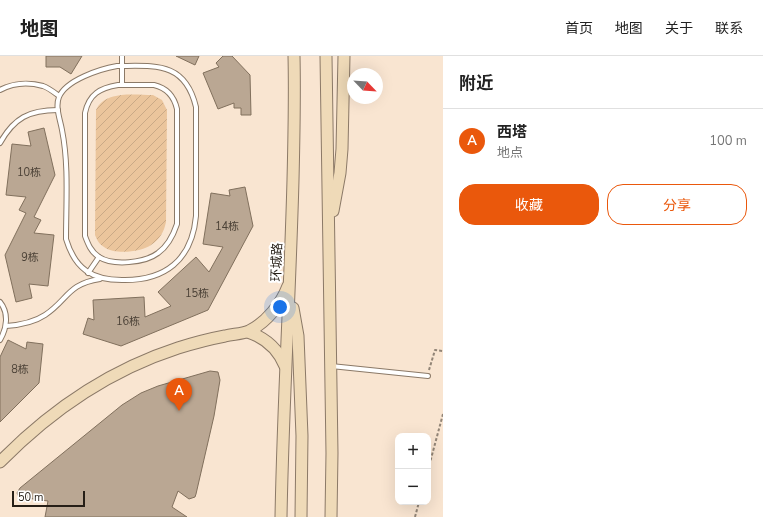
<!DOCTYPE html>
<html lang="zh">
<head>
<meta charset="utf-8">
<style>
  body { margin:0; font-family:"Nunito Sans","Noto Sans SC",sans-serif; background:#f6f6f6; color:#222 }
  .controls { position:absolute; right:12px; bottom:12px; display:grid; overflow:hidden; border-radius:8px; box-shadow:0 4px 16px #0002 }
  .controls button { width:36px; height:36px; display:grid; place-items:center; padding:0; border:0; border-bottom:1px solid #e0e0e0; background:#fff; color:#222; font:20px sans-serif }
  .compass { position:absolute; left:347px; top:12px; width:36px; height:36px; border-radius:50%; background:#fff; box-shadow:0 4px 16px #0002; rotate:115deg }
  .scale { position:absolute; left:12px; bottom:10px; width:73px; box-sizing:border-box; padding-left:4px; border:2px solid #261f17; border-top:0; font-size:11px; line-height:14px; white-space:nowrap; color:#261f17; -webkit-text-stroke:3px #fff; paint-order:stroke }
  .you { position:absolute; left:280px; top:251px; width:14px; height:14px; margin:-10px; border:3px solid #fff; border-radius:50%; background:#1a73e8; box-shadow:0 0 0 6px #1a73e833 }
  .badge { display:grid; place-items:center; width:26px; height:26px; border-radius:50%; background:#ea580c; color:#fff; font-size:13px; font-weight:700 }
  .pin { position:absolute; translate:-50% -33px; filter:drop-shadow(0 1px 2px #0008) }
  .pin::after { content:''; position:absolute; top:21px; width:14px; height:12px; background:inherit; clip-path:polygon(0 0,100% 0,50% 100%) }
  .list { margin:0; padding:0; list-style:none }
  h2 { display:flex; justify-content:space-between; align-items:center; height:52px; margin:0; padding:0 16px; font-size:17px }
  h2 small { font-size:13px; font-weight:400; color:#767676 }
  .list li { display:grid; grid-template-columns:26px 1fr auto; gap:12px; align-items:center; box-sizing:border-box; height:64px; padding:0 16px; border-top:1px solid #e0e0e0 }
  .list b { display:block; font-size:15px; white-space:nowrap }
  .list p { margin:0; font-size:13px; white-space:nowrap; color:#767676 }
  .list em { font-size:13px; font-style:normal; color:#767676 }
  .actions { display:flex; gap:8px; padding:12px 16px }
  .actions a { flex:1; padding:9px 0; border:1px solid #ea580c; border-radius:16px; text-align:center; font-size:14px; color:#ea580c }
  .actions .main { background:#ea580c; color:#fff }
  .map { position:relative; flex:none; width:443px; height:461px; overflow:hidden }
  header { display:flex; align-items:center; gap:24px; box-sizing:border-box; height:56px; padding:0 20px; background:#fff; border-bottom:1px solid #e0e0e0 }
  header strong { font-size:19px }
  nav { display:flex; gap:22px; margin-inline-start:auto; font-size:14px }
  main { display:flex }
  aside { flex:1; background:#fff }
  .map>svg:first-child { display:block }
</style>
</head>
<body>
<header>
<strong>地图</strong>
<nav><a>首页</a><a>地图</a><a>关于</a><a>联系</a></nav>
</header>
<main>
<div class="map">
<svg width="443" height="461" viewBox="0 0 443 461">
  <defs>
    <pattern id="garden-furrows" width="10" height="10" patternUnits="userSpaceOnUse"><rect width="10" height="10" fill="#ebc59c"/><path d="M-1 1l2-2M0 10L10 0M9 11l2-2" fill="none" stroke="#c9a986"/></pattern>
  </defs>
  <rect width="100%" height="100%" fill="#f9e5d1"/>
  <!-- garden -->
  <path fill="url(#garden-furrows)" d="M153,39L162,44L167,54L166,166C164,176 160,183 151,189C141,196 115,199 104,191C99,188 97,184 95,179L96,54C105,34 135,39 153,39Z"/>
  <!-- building -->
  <g fill="#baa793" stroke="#81705d">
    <polygon points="46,0 82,0 71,18 60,11 46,11"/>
    <polygon points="176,0 199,0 195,9"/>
    <polygon points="223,0 232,0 250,19 251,59 241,59 241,52 234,52 234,47 218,53 203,17 219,11 216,7"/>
    <polygon points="44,72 55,119 34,161 41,164 34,177 54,179 48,230 29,228 32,242 16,246 5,199 26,157 19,154 26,141 6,139 12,88 31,90 28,76"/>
    <polygon points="245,131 253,170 208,254 121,290 83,278 88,262 94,264 93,244 144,241 145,261 171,250 158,236 196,201 209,216 223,191 203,188 211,137 230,140 229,134"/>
    <polygon points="8,284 26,293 27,286 43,288 39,327 0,366 0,301"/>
    <polygon points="210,315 218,316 220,324 214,360 196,438 195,441 189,443 178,435 172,451 187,461 45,461 48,445 19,441 17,437 20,432 122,349 141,337 158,330"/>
  </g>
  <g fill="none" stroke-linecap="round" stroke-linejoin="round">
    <!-- lane casing -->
    <g stroke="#8b7967" stroke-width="6">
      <g id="lane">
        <polyline points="122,0 122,29"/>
        <path d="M117,10C155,10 185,5 196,51V160C192,204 165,225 122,224C92,224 75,213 66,183C66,147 69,109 62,74C60,63 55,51 59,41C66,24 100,13 117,10Z"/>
        <path d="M118,29H154C167,32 174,40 177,53V168C173,180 168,190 158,197C145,207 113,210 99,201C91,196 88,188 85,180V57C89,38 100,32 118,29Z"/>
        <path d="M0,34C13,27 29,26 43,30C49,32 55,37 59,40"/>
        <path d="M0,87C14,62 29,54 58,54"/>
        <polyline points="88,217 99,201"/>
        <path d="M0,246C9,257 7,272 0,284"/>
        <path d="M6,270C20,269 33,267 45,259C68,244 67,228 100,223"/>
        <polyline points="331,310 428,320"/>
      </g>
    </g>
    <!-- secondary casing -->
    <g stroke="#8b7967" stroke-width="13">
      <g id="secondary">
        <polyline points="326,0 332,397 331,461"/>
        <polyline points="333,155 340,117 342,93 344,0"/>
        <polyline points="293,252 298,280 302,380 301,461"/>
        <path d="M248,276C266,282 278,293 285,310"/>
        <path d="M0,406C50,355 110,314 178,292C194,287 209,283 225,280C233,278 242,278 249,275C267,266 281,248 288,230"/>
        <path d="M281,461C283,349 290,237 293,124C294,83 295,41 294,0"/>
      </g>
    </g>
    <!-- path -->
    <g stroke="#928577" stroke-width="2" stroke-dasharray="3 2" stroke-linecap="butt">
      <polyline points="429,314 435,294 443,295"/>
      <polyline points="428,414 443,358"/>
      <polyline points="415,461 419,446"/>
    </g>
    <!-- lane -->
    <use href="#lane" stroke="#fff" stroke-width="4"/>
    <!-- secondary -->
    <use href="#secondary" stroke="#efdab8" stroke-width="11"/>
  </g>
  <g text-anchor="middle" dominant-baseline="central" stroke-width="4" stroke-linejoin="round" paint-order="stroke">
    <!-- number labels -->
    <g font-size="11" fill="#4b4136">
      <text x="29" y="116">10栋</text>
      <text x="227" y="170">14栋</text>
      <text x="30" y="201">9栋</text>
      <text x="197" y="237">15栋</text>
      <text x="128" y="265">16栋</text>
      <text x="20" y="313">8栋</text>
    </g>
    <!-- street labels -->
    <g font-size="13" fill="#261f17" stroke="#fff">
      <text transform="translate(277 206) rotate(-88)">环城路</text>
    </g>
  </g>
</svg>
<div class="controls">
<button>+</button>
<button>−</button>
</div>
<svg class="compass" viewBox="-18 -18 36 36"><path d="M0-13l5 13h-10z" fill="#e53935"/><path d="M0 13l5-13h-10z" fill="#767676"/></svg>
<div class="scale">50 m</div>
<div class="you"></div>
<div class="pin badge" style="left:179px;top:355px">A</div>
</div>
<aside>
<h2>附近<small></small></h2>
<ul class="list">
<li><span class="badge">A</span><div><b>西塔</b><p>地点</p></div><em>100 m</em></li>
</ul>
<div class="actions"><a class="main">收藏</a><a>分享</a></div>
</aside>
</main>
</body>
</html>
